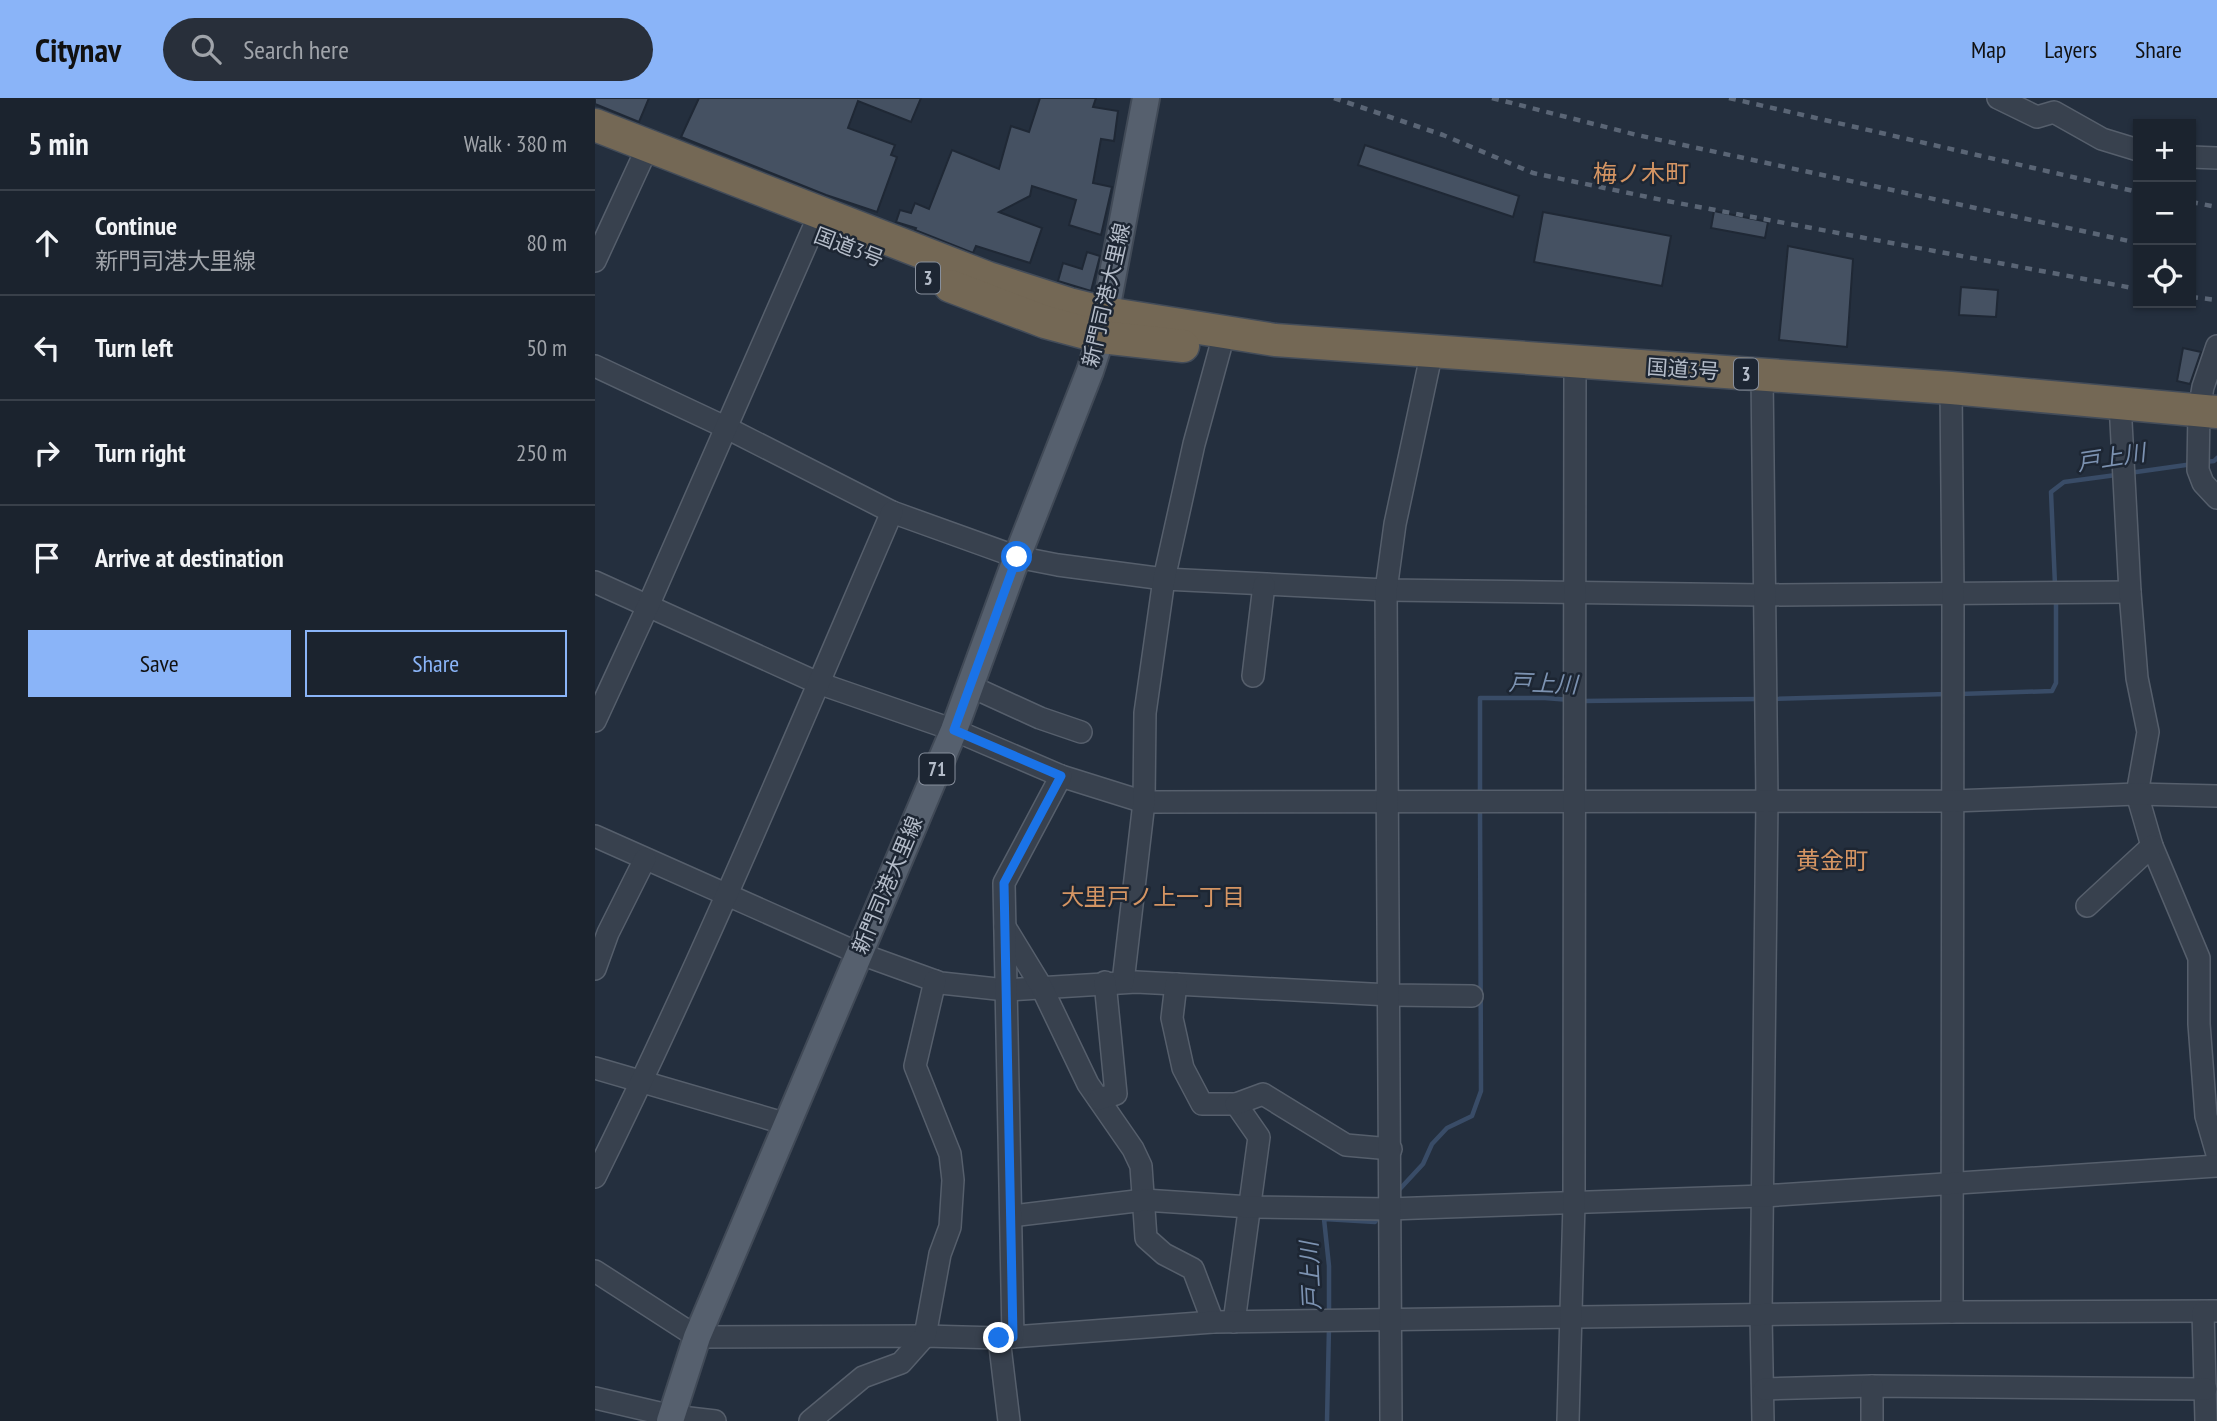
<!DOCTYPE html>
<html lang="en">
<head>
<meta charset="utf-8">
<style>
  body { margin:0; font-family:"PT Sans Narrow","Noto Sans JP",sans-serif; background:#282f3a; color:#f1f3f6 }
  .controls { position:absolute; right:21px; top:21px; display:grid; overflow:hidden; border-radius:0px; box-shadow:0 2px 5px #0004 }
  .controls button { width:63px; height:63px; display:grid; place-items:center; padding:0; border:0; border-bottom:2px solid #39404a; background:#1b232e; color:#f1f3f6; font:35px sans-serif }
  .stop { position:absolute; width:21px; height:21px; margin:-16px; border:5px solid #1a73e8; border-radius:50%; background:#fff }
  .stop.end { background:#1a73e8; border-color:#fff; box-shadow:0 2px 7px #0008 }
  .list { margin:0; padding:0; list-style:none }
  h2 { display:flex; justify-content:space-between; align-items:center; height:91px; margin:0; padding:0 28px; font-size:30px }
  h2 small { font-size:23px; font-weight:400; color:#a0a4aa }
  .list li { display:grid; grid-template-columns:46px 1fr auto; gap:21px; align-items:center; box-sizing:border-box; height:105px; padding:0 28px; border-top:2px solid #39404a }
  .list b { display:block; font-size:26px; white-space:nowrap }
  .list p { margin:0; font-size:23px; white-space:nowrap; color:#a0a4aa }
  .list em { font-size:23px; font-style:normal; color:#a0a4aa }
  .actions { display:flex; gap:14px; padding:21px 28px }
  .actions a { flex:1; padding:16px 0; border:2px solid #8ab4f8; border-radius:0px; text-align:center; font-size:24px; color:#8ab4f8 }
  .actions .main { background:#8ab4f8; color:#111 }
  .icon { flex:none; width:38px; height:38px; fill:none; stroke:currentColor; stroke-width:2; stroke-linecap:round; stroke-linejoin:round }
  .map { position:relative; flex:none; width:1622px; height:1323px; overflow:hidden }
  header { display:flex; align-items:center; gap:42px; box-sizing:border-box; height:98px; padding:0 35px; background:#8ab4f8; color:#111 }
  header strong { font-size:33px }
  nav { display:flex; gap:38px; margin-inline-start:auto; font-size:24px }
  .search { width:490px; height:63px; background:#282f3a; display:flex; align-items:center; gap:18px; box-sizing:border-box; padding:0 24px; border-radius:38px; color:#a0a4aa; font-size:26px }
  main { display:flex }
  aside { flex:1; background:#1b232e }
  .map>svg:first-child { display:block }
</style>
</head>
<body>
<header>
<strong>Citynav</strong>
<div class="search"><svg class="icon" aria-label="search" viewBox="0 0 24 24"><circle cx="10" cy="10" r="6"/><path d="M15 15l6 6"/></svg>Search here</div>
<nav><a>Map</a><a>Layers</a><a>Share</a></nav>
</header>
<main>
<aside>
<h2>5 min<small>Walk · 380 m</small></h2>
<ul class="list">
<li><svg class="icon" aria-label="ahead" viewBox="0 0 24 24"><path d="M12 20V5M6 11l6-6 6 6"/></svg><div><b>Continue</b><p>新門司港大里線</p></div><em>80 m</em></li>
<li><svg class="icon" aria-label="left" viewBox="0 0 24 24"><path d="M17 20v-9H6M10 6l-5 5 5 5"/></svg><div><b>Turn left</b></div><em>50 m</em></li>
<li><svg class="icon" aria-label="right" viewBox="0 0 24 24"><path d="M7 20v-9h11M14 6l5 5-5 5"/></svg><div><b>Turn right</b></div><em>250 m</em></li>
<li><svg class="icon" aria-label="arrive" viewBox="0 0 24 24"><path d="M6 21V4h12l-3 4 3 4H6"/></svg><div><b>Arrive at destination</b></div></li>
</ul>
<div class="actions"><a class="main">Save</a><a>Share</a></div>
</aside>
<div class="map">
<svg width="1622" height="1323" viewBox="0 0 1622 1323">
  <rect width="100%" height="100%" fill="#242f3e"/>
  <g fill="none" stroke-linecap="round" stroke-linejoin="round">
    <!-- stream -->
    <g stroke="#394c67" stroke-width="4.5">
      <polyline points="1610,364 1619,363 1622,360"/>
      <polyline points="1534,375 1598,366"/>
      <polyline points="1460,487 1456,394 1469,384 1521,377"/>
      <polyline points="1365,596 1457,593 1461,585 1461,499"/>
      <polyline points="1176,601 1352,596"/>
      <polyline points="987,603 1163,601"/>
      <polyline points="885,698 885,600 950,600 975,602"/>
      <polyline points="803,1093 828,1066 837,1046 852,1030 877,1018 886,993 885,710"/>
      <polyline points="734,1217 734,1168 729,1121 780,1124 785,1117"/>
      <polyline points="732,1323 734,1229"/>
    </g>
  </g>
  <!-- building -->
  <g fill="#455162" stroke="#1f2835" stroke-width="2">
    <polygon points="0,0 54,0 44,24 0,6"/>
    <polygon points="104,0 326,0 316,24 263,3 253,30 300,47 296,57 302,59 282,114 231,97 86,39"/>
    <polygon points="445,0 501,0 498,9 523,13 519,43 506,41 498,85 517,89 506,137 474,127 481,102 437,88 435,98 404,114 447,130 435,165 381,148 378,155 320,132 321,130 301,124 305,112 316,115 320,105 334,111 357,52 404,71 416,28 434,34"/>
    <polygon points="770,47 924,98 918,119 763,67"/>
    <polygon points="1119,113 1173,124 1170,140 1116,130"/>
    <polygon points="948,114 1076,138 1067,188 939,164"/>
    <polygon points="1193,148 1258,161 1252,249 1184,242"/>
    <polygon points="492,154 505,158 496,193 463,183 468,165 487,171"/>
    <polygon points="1366,189 1403,192 1401,219 1364,217"/>
    <polygon points="1588,250 1606,254 1595,286 1582,283"/>
  </g>
  <g fill="none" stroke-linecap="round" stroke-linejoin="round">
    <!-- minor casing -->
    <g stroke="#565f6c" stroke-width="24">
      <g id="minor">
        <polyline points="1403,0 1442,19 1459,14 1507,41 1543,52"/>
        <polyline points="1596,59 1622,60"/>
        <polyline points="0,163 53,48"/>
        <polyline points="1622,248 1608,289 1604,312 1603,372 1608,385 1622,400"/>
        <polyline points="0,268 130,329 297,414 422,459 463,467 569,481 791,492 1168,497 1535,494"/>
        <polyline points="1167,277 1172,702 1166,1217 1168,1323"/>
        <polyline points="1356,290 1358,495 1357,1214"/>
        <polyline points="1525,305 1535,494 1542,580 1553,634 1542,696 1557,748 1604,860 1604,926 1611,1018 1622,1056"/>
        <polyline points="0,484 223,585 359,632 466,678 549,704 1358,703 1542,696 1622,698"/>
        <polyline points="658,578 669,487"/>
        <polyline points="375,588 445,620 486,634"/>
        <polyline points="0,623 53,508 225,115"/>
        <polyline points="0,738 263,855 346,885 411,892 541,884 795,897 877,898"/>
        <polyline points="1492,808 1557,748"/>
        <polyline points="410,829 446,888 493,986 538,1051 546,1068 551,1140 569,1156 598,1171 618,1224"/>
        <polyline points="0,871 13,835 50,761"/>
        <polyline points="528,884 549,704 550,615 569,481 599,346 625,251"/>
        <polyline points="581,886 577,920 588,970 607,1006 641,1006 664,1039 639,1224"/>
        <polyline points="0,970 192,1026"/>
        <polyline points="504,1001 521,996 510,884"/>
        <polyline points="641,1006 668,996 751,1047 796,1051"/>
        <path d="M0,1079C108,861 201,637 297,414"/>
        <polyline points="417,1118 549,1102 655,1109 794,1111 1168,1098 1622,1068"/>
        <polyline points="0,1173 102,1239 330,1238 404,1240 618,1224 1357,1214 1622,1213"/>
        <polyline points="1608,1214 1611,1323"/>
        <polyline points="418,1239 409,785 466,678"/>
        <polyline points="404,1240 414,1323"/>
        <polyline points="1169,1291 1277,1288 1611,1291"/>
        <polyline points="0,1300 77,1318 120,1323"/>
        <polyline points="215,1323 268,1279 306,1265 330,1238 345,1156 355,1129 358,1082 355,1056 320,968 340,883"/>
        <polyline points="796,1323 791,492 800,426 837,253"/>
        <polyline points="973,1323 979,1105 980,263"/>
        <polyline points="1277,1323 1277,1288"/>
      </g>
    </g>
    <!-- major casing -->
    <g stroke="#414a57" stroke-width="30">
      <polyline id="major" points="75,1323 102,1239 359,632 422,459 495,273 506,239 551,0"/>
    </g>
    <!-- highway casing -->
    <g stroke="#434c59" stroke-width="35">
      <g id="highway">
        <polyline points="0,27 393,180 474,206 510,215 680,242 1356,290 1622,314"/>
        <polyline points="355,188 450,224 506,239 588,248"/>
      </g>
    </g>
    <!-- minor -->
    <use href="#minor" stroke="#38414e" stroke-width="21"/>
    <!-- major -->
    <use href="#major" stroke="#56606e" stroke-width="26"/>
    <!-- highway -->
    <use href="#highway" stroke="#746855" stroke-width="32"/>
    <!-- rail -->
    <g stroke="#5a6575" stroke-width="4.5" stroke-dasharray="7 7" stroke-linecap="butt">
      <polyline points="739,0 848,37 938,75 1072,103 1543,191"/>
      <polyline points="897,0 1042,37 1543,145"/>
      <polyline points="1134,0 1543,94"/>
      <polyline points="1596,104 1622,109"/>
      <polyline points="1596,199 1622,202"/>
    </g>
  </g>
  <g fill="none" stroke-linecap="round" stroke-linejoin="round">
    <!-- route -->
    <polyline stroke="#1a73e8" stroke-width="9" points="404,1240 418,1239 409,785 466,678 359,632 422,459"/>
  </g>
  <g text-anchor="middle" dominant-baseline="central" stroke-width="5" stroke-linejoin="round" paint-order="stroke">
    <!-- shield labels -->
    <g fill="#1d2633" stroke="#878f9c" stroke-width="2">
      <rect x="321" y="164.5" width="24" height="31" rx="5"/>
      <rect x="1139" y="260.5" width="24" height="31" rx="5"/>
      <rect x="324.5" y="655.5" width="35" height="31" rx="5"/>
    </g>
    <g font-size="19" font-weight="bold" fill="#b4bcc9">
      <text x="333" y="180">3</text>
      <text x="1151" y="276">3</text>
      <text x="342" y="671">71</text>
    </g>
    <!-- street labels -->
    <g font-size="21" fill="#b4bcc9" stroke="#1d2633">
      <text transform="translate(254 149) rotate(21)">国道3号</text>
      <text transform="translate(511 197) rotate(-77)">新門司港大里線</text>
      <text transform="translate(1088 271) rotate(4)">国道3号</text>
      <text transform="translate(292 787) rotate(-67)">新門司港大里線</text>
    </g>
    <!-- water labels -->
    <g font-size="23" font-style="italic" fill="#7c92b1" stroke="#1d2633">
      <text transform="translate(1516 359) rotate(-9)">戸上川</text>
      <text transform="translate(948 585) rotate(2)">戸上川</text>
      <text transform="translate(715 1178) rotate(-93)">戸上川</text>
    </g>
    <!-- neighbourhood labels -->
    <g font-size="23" fill="#d59563" stroke="#1d2633">
      <text x="558" y="798">大里戸ノ上一丁目</text>
    </g>
    <!-- quarter labels -->
    <g font-size="24" fill="#d59563" stroke="#1d2633">
      <text x="1046" y="75">梅ノ木町</text>
      <text x="1237" y="762">黄金町</text>
    </g>
  </g>
</svg>
<div class="controls">
<button>+</button>
<button>−</button>
<button><svg class="icon" aria-label="locate" viewBox="0 0 24 24"><circle cx="12" cy="12" r="6"/><path d="M12 2v4M12 18v4M2 12h4M18 12h4"/></svg></button>
</div>
<div class="stop" style="left:422px;top:459px"></div>
<div class="stop end" style="left:404px;top:1240px"></div>
</div>
</main>
</body>
</html>
